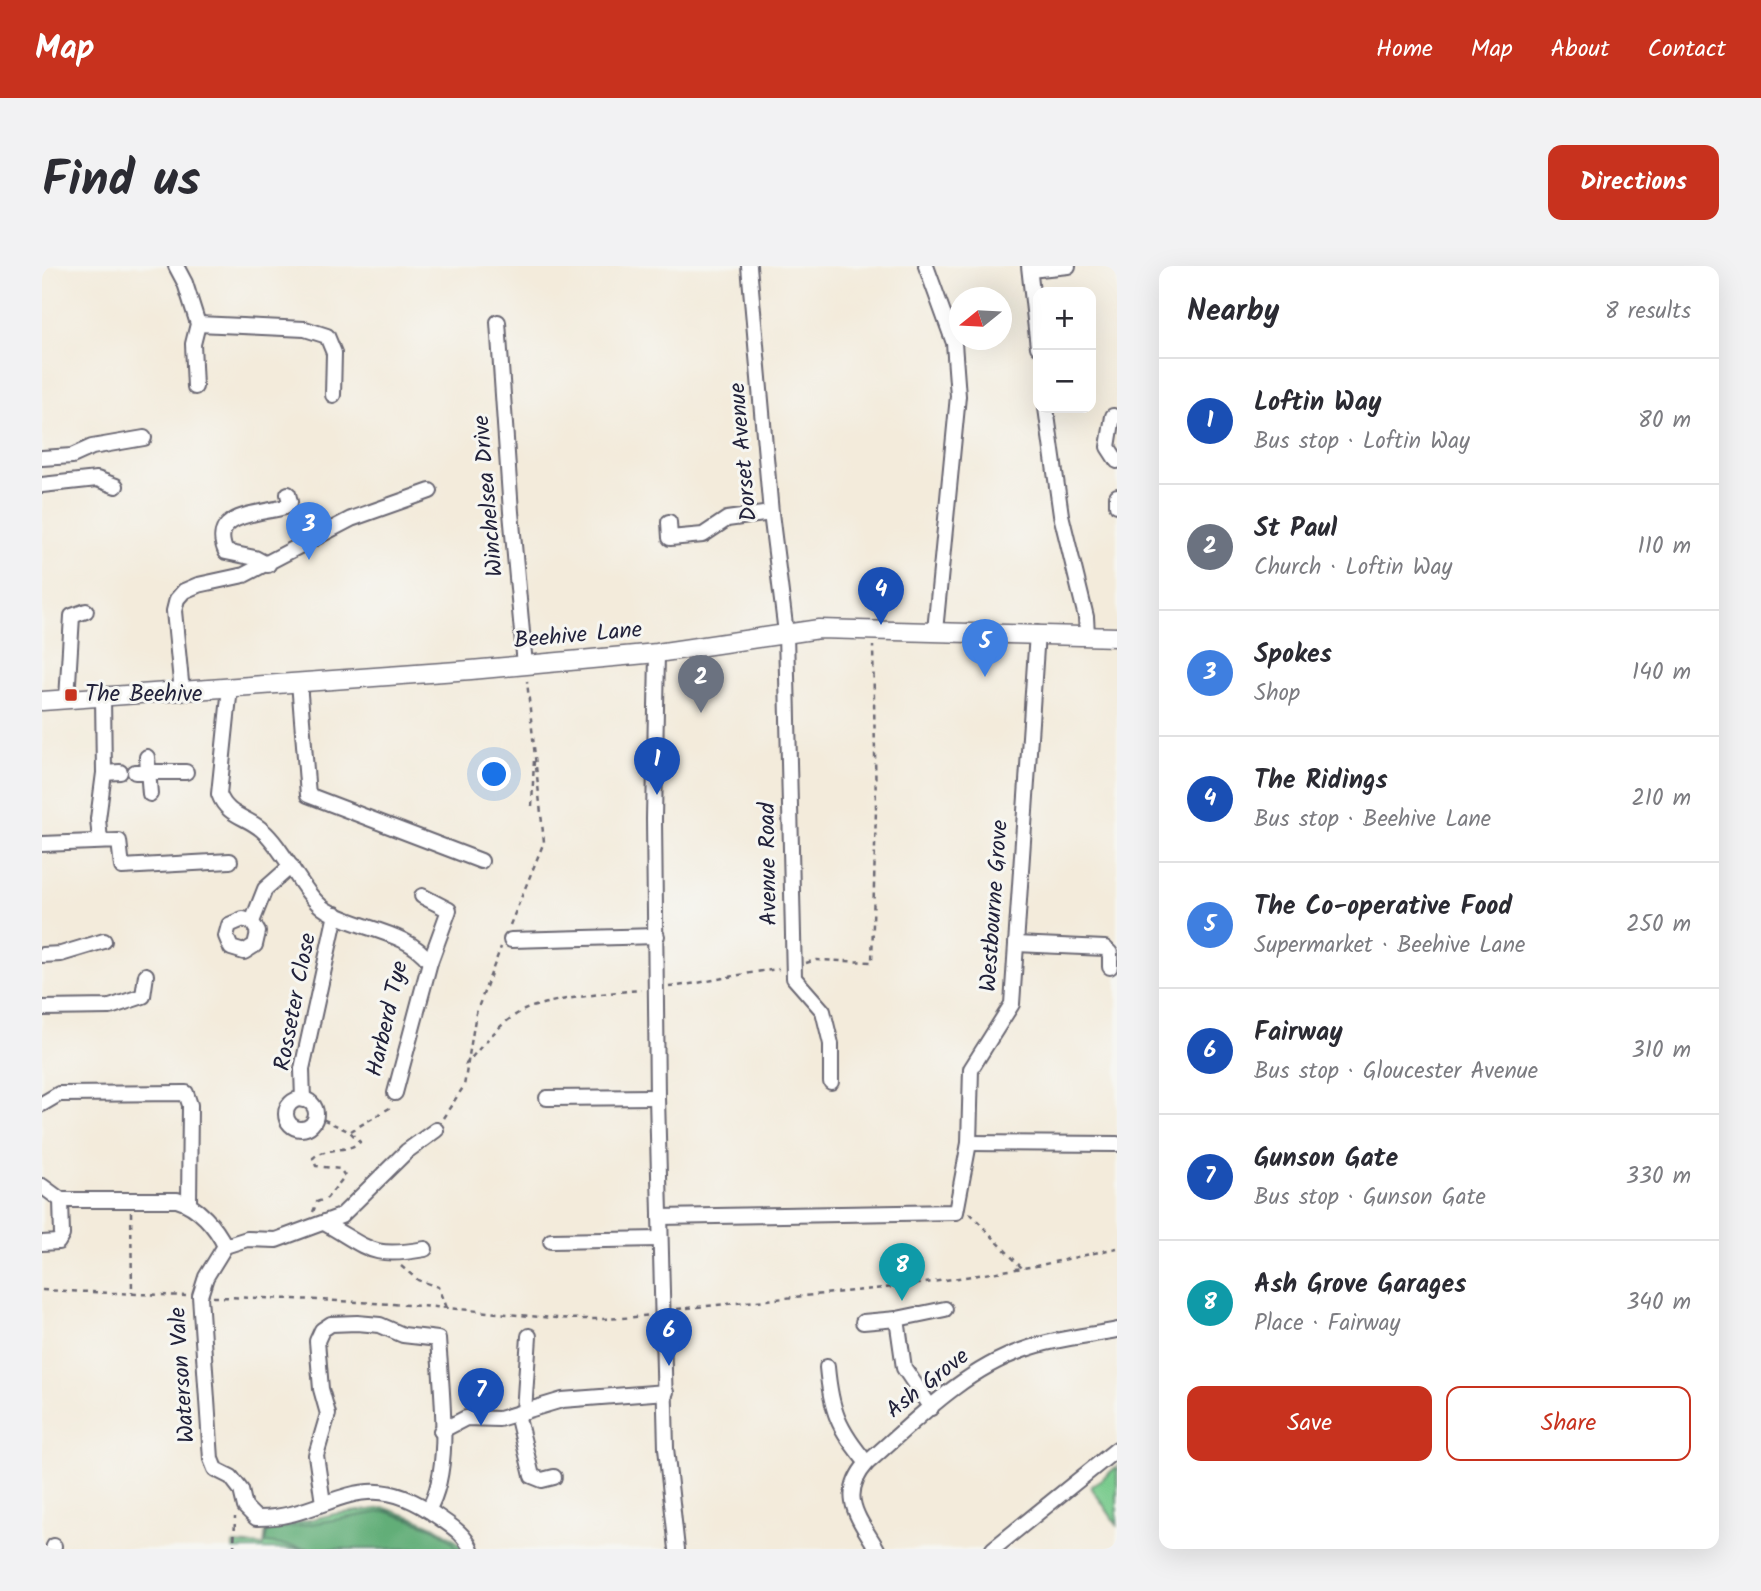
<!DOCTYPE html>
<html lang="en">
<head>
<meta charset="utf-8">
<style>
  body { margin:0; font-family:Kalam,sans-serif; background:#f2f2f3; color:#2b2b33 }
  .controls { position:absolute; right:21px; top:21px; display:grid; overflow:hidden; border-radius:14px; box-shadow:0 7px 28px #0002 }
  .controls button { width:63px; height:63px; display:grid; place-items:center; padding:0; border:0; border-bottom:2px solid #e1e1e2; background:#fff; color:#2b2b33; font:35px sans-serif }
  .compass { position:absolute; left:907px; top:21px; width:63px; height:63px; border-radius:50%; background:#fff; box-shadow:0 7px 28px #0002; rotate:252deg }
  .you { position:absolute; left:453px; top:509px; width:24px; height:24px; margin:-18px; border:5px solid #fff; border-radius:50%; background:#1a73e8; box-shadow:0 0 0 10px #1a73e833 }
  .badge { display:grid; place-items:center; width:46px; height:46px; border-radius:50%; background:#c8321e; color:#fff; font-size:23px; font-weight:700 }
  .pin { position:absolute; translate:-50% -58px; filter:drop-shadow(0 2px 4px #0008) }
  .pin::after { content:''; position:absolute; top:37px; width:24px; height:21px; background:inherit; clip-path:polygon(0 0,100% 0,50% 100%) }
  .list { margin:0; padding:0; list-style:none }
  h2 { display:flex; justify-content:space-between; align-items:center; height:91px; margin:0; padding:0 28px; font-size:30px }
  h2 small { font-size:23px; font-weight:400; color:#7c7c81 }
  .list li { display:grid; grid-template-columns:46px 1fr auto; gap:21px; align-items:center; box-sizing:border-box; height:126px; padding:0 28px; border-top:2px solid #e1e1e2 }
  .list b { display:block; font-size:26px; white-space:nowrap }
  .list p { margin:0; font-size:23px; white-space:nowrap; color:#7c7c81 }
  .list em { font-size:23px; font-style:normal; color:#7c7c81 }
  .actions { display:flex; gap:14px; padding:21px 28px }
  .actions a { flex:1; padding:16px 0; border:2px solid #c8321e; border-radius:14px; text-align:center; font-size:24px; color:#c8321e }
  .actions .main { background:#c8321e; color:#fff }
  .map { position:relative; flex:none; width:1075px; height:1283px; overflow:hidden; border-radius:14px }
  header { display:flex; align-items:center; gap:42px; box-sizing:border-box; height:98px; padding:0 35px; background:#c8321e; color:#fff }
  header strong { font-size:33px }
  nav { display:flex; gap:38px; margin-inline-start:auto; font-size:24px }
  .intro { display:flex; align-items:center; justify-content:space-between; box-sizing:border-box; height:168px; padding:0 42px }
  h1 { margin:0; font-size:49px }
  .button { padding:18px 32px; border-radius:14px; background:#c8321e; color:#fff; font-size:24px; font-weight:700 }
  main { display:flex; gap:42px; padding:0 42px }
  aside { flex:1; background:#fff; border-radius:14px; box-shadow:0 7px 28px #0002 }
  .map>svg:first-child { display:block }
</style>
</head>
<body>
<header>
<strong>Map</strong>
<nav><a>Home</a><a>Map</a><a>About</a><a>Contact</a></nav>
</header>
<div class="intro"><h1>Find us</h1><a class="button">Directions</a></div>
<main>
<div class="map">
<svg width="1075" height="1283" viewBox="0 0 1075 1283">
  <rect width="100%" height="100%" fill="#f6f6f2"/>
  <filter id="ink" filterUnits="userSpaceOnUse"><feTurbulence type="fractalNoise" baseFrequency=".0143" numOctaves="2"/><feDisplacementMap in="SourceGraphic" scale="14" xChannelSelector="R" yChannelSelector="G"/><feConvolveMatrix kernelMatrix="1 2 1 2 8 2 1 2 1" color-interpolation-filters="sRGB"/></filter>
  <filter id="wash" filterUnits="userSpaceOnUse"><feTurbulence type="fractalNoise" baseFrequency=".00686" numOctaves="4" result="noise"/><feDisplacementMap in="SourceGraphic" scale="28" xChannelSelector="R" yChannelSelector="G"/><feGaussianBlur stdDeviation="1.57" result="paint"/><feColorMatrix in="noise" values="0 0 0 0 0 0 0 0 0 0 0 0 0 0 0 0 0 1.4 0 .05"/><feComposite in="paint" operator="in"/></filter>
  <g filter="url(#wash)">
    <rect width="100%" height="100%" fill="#f3ebdb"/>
    <!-- green -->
    <g fill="#78ca8c" stroke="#4d7664" stroke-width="2">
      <polygon points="1075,1201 1075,1259 1049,1221"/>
      <path d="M343,1242C372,1252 402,1259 422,1283H191V1278L222,1280L224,1264L293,1248Z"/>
    </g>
    <!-- forest -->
    <path fill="#62ae78" stroke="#42685a" stroke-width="2" d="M344,1245C368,1254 402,1260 416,1283H270L223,1277L225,1265Z"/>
  </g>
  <g filter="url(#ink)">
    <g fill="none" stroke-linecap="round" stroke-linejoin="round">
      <!-- minor casing -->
      <g stroke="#6b6873" stroke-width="18">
        <g id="minor">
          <polyline points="134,0 143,17 156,58 151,78 153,121"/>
          <polyline points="707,0 729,247 744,367 752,712 781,745 789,778 789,816"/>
          <polyline points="884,0 912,77 916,130 893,365"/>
          <polyline points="987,0 996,81"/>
          <polyline points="988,4 1026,0"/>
          <polyline points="456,56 469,246 483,399"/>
          <polyline points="156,58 263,63 285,70 292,87 291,129"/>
          <polyline points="1004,142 1019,249 1044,351 1045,368"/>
          <polyline points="1071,150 1066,181 1075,195"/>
          <polyline points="0,192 30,190 50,181 102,172"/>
          <polyline points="0,219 55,213 74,220"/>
          <polyline points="1075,230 1075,239"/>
          <polyline points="627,256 628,272 661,269 685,253 729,247"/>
          <path d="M226,299L213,292L184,286C166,247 218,248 243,241L248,236L246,228"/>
          <polyline points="615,387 612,553 615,831 624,1182 635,1283"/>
          <polyline points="257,416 266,529 439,595"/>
          <path d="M188,421L177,528C185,550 204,550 220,564C242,582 261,629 284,644C317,664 364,664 388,696L353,827"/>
          <polyline points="140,426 132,345 135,333 142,325 156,319 202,309 309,253 388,225"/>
          <polyline points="25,433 30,350 44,345"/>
          <polyline points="105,491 108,528"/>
          <polyline points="93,506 144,506"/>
          <polyline points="62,507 78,506"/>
          <polyline points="58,575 56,553 62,507 61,431"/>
          <polyline points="0,578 77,575 80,601 188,595"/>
          <polyline points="380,630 407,644 388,696"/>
          <polyline points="210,656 216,666 213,679 202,686 189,682 184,670 187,659 201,653 210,656 223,623 249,600"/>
          <polyline points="469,674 615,670"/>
          <polyline points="974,678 1063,682 1068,687 1068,701"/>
          <polyline points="0,689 19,688 62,675"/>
          <polyline points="0,742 68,741 101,730 104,709"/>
          <polyline points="505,832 615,831"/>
          <circle cx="259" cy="848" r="15"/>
          <polyline points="261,834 260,803 294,648"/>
          <polyline points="0,838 17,828 144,827 148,839 147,937"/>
          <path d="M394,864L365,885L299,950L234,974L205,973L183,980L164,1011L158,1030L169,1193L173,1203L189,1211L199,1224L203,1241L214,1252C288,1253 317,1194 395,1250C409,1260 422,1267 429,1283"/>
          <polyline points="927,877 1075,878"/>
          <path d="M0,920L19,934H135C156,940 174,961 183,980"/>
          <polyline points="618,951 914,946 927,877 929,803 970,738 995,367"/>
          <path d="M282,957C327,982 328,993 383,983"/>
          <polyline points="509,975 618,973"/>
          <polyline points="0,977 16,976 20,969 19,934"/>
          <polyline points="821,1056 855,1053"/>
          <path d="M785,1101C789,1144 796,1163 825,1197"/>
          <polyline points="889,1142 862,1102 855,1053 903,1043"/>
          <polyline points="482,1146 487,1070"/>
          <polyline points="475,1148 490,1210 500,1214 512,1211"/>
          <polyline points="399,1165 424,1152 457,1153 520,1134 624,1126"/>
          <path d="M281,1237L274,1189L286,1148L279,1123L275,1075L280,1064L289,1058L315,1057L338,1059L361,1069L396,1073C399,1121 411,1204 386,1244"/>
          <polyline points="11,1283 12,1280"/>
          <path d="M835,1283C816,1251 796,1230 825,1197C872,1156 920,1105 981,1084C1011,1073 1044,1070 1075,1064"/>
          <polyline points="951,1283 1075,1183"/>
        </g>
      </g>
      <!-- major casing -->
      <g stroke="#6b6873" stroke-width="21">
        <polyline id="major" points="0,435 429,404 615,387 777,363 1075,371"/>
      </g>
      <!-- path -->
      <g stroke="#6b6873" stroke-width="2.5" stroke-dasharray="5 5" stroke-linecap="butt">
        <polyline points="490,540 492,493"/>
        <polyline points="468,659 502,576 485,415"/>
        <polyline points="764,697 774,694 830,696 834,542 831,380"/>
        <path d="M627,721C664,717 699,707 737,703"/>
        <path d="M423,799C441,779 458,756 482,744C506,733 572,726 599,724"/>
        <polyline points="401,852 422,820 434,747 459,681"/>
        <polyline points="309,865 351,840"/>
        <polyline points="89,946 90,1027"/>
        <path d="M271,946L275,936L285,932L303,910L298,903L274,900L271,892C284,880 306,887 318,876L308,866L274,850"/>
        <polyline points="928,947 980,1002"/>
        <polyline points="359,1000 376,1014 396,1021 404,1042"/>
        <polyline points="0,1024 144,1030"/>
        <path d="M171,1031C249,1032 328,1036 406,1042C473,1048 541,1059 608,1049"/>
        <polyline points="635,1043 871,1019 994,1000 1075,982"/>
        <polyline points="192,1283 193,1251"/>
      </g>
      <!-- minor -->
      <use href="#minor" stroke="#fff" stroke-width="14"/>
      <!-- major -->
      <use href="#major" stroke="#fff" stroke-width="18"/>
    </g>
  </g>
  <!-- markers -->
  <rect fill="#c8321e" stroke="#f6f6f2" stroke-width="2.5" x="22" y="422" width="14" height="14" rx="3.5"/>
  <g text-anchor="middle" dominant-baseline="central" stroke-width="6" stroke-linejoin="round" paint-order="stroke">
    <!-- street labels -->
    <g font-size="23" fill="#22223b" stroke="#f6f6f2">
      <text transform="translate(702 186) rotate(-95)">Dorset Avenue</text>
      <text transform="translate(447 230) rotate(-95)">Winchelsea Drive</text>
      <text transform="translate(536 370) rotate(-5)">Beehive Lane</text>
      <text transform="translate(727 598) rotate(-91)">Avenue Road</text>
      <text transform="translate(953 640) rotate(-86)">Westbourne Grove</text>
      <text transform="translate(254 736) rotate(-79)">Rosseter Close</text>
      <text transform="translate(346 753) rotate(-77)">Harberd Tye</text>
      <text transform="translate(141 1109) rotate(-94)">Waterson Vale</text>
      <text transform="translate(886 1118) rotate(-38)">Ash Grove</text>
    </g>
    <!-- poi labels -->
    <g font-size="23" fill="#22223b" stroke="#f6f6f2" text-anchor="start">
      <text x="43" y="429">The Beehive</text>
    </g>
  </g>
</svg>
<div class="controls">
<button>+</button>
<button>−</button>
</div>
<svg class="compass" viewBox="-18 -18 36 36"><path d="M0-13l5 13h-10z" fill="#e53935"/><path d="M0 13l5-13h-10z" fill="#7c7c81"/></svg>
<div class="you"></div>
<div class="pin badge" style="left:615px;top:529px;background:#1a4fb4">1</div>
<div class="pin badge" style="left:659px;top:447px;background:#6b7280">2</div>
<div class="pin badge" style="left:267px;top:294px;background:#3f7fe0">3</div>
<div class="pin badge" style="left:839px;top:359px;background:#1a4fb4">4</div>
<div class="pin badge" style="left:943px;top:411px;background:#3f7fe0">5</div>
<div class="pin badge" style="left:627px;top:1100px;background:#1a4fb4">6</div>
<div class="pin badge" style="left:439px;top:1160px;background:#1a4fb4">7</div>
<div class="pin badge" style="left:860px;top:1035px;background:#0f9aa8">8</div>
</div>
<aside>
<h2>Nearby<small>8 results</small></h2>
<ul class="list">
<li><span class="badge" style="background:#1a4fb4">1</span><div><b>Loftin Way</b><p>Bus stop · Loftin Way</p></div><em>80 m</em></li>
<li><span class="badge" style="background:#6b7280">2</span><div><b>St Paul</b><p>Church · Loftin Way</p></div><em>110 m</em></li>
<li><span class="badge" style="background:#3f7fe0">3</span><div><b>Spokes</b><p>Shop</p></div><em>140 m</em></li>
<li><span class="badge" style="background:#1a4fb4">4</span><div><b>The Ridings</b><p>Bus stop · Beehive Lane</p></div><em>210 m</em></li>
<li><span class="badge" style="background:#3f7fe0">5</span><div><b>The Co-operative Food</b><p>Supermarket · Beehive Lane</p></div><em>250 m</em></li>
<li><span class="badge" style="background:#1a4fb4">6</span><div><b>Fairway</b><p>Bus stop · Gloucester Avenue</p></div><em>310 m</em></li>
<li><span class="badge" style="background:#1a4fb4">7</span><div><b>Gunson Gate</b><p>Bus stop · Gunson Gate</p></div><em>330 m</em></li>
<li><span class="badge" style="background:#0f9aa8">8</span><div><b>Ash Grove Garages</b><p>Place · Fairway</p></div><em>340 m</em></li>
</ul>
<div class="actions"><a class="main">Save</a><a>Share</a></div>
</aside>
</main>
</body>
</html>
